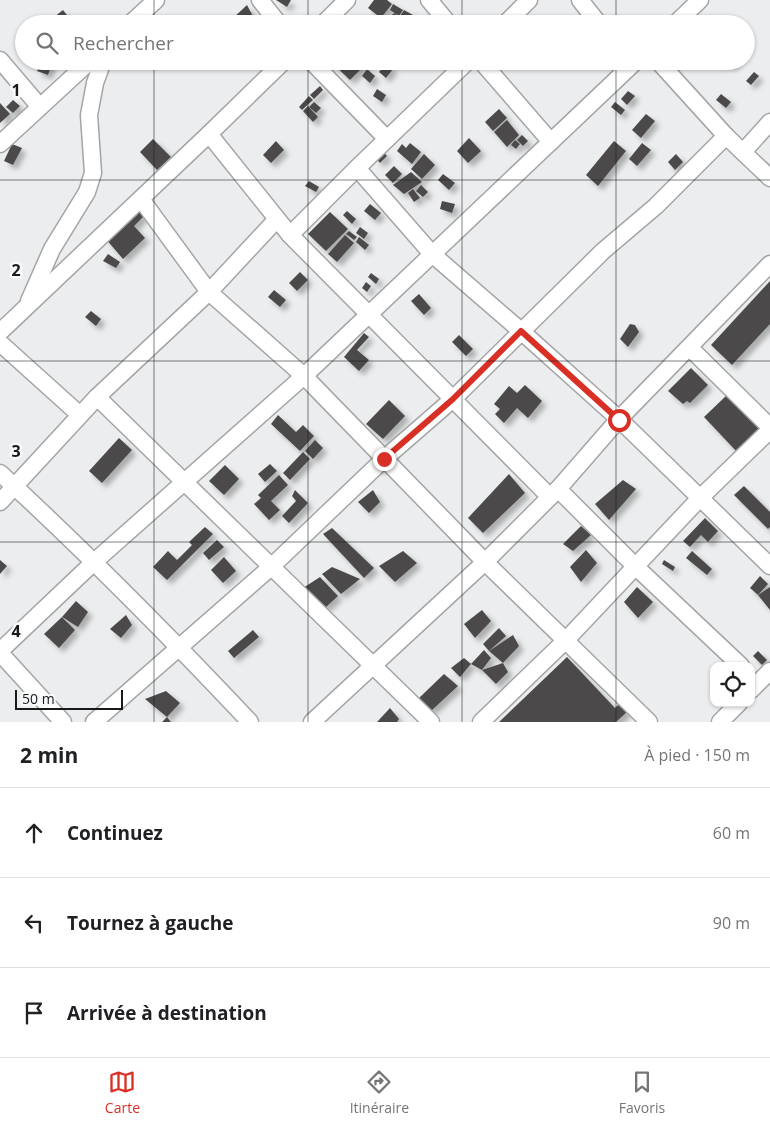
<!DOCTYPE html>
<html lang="fr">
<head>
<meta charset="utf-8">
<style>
  body { margin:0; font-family:"Open Sans",sans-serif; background:#f2f2f2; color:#202124 }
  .controls { position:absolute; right:15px; bottom:15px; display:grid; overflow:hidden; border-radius:10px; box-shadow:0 1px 4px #0004 }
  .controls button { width:45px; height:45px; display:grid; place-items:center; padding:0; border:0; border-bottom:1px solid #e0e0e0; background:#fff; color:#202124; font:25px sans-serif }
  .scale { position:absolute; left:15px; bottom:12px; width:108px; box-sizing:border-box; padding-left:5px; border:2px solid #181919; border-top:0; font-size:14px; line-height:18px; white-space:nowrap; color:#181919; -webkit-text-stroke:4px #f9fafc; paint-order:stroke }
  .stop { position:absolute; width:15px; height:15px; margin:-11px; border:4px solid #d93025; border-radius:50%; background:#fff }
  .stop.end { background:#d93025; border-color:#fff; box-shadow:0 1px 5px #0008 }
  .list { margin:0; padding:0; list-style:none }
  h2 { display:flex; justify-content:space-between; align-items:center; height:65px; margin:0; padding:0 20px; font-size:21px }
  h2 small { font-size:16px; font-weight:400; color:#757577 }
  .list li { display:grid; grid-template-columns:32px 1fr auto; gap:15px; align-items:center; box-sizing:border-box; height:90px; padding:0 20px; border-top:1px solid #e0e0e0 }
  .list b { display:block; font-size:19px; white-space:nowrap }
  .list em { font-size:16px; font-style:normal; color:#757577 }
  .icon { flex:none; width:28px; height:28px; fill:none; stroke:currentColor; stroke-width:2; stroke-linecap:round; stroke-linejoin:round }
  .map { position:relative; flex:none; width:770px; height:722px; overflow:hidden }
  .search { position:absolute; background:#fff; box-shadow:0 1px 4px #0004; left:15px; right:15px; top:15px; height:55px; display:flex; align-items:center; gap:12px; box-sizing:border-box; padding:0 18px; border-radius:28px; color:#757577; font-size:19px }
  .sheet { height:335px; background:#fff }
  nav { display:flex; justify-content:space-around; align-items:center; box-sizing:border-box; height:70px; border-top:1px solid #e0e0e0; background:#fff; font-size:14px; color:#757577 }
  nav a { display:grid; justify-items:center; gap:2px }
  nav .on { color:#d93025 }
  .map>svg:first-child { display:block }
</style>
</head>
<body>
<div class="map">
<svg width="770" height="722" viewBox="0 0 770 722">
  <defs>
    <filter id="shadow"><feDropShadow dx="4.5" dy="4.5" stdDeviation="2.5" flood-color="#0004"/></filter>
  </defs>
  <rect width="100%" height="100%" fill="#ebedee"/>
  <!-- building -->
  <g fill="#4c4a4a" filter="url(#shadow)">
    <polygon points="276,0 291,0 287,7"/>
    <polygon points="374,0 387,0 392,4 381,18 368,8"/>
    <polygon points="393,4 403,10 399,16 390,10"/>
    <polygon points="247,5 257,24 233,24 231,20"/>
    <polygon points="63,10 70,19 64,24 51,24 49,21"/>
    <polygon points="404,10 413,15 409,21 400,16"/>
    <polygon points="394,13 402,18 397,24 387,24 385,22"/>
    <polygon points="402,18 408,22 406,24 398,24"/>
    <polygon points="351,19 357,24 347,24"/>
    <polygon points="413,19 419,24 409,24"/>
    <polygon points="41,61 53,61 48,75 37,71"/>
    <polygon points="330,61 362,61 366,64 350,80"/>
    <polygon points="713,61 734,61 734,65"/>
    <polygon points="386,63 393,69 386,78 379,72"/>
    <polygon points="367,69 375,76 370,83 362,76"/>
    <polygon points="754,72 759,76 751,85 746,81"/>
    <polygon points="320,86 323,90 314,99 310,95"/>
    <polygon points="377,89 386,95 382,102 373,96"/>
    <polygon points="628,91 635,96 627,105 621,99"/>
    <polygon points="721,94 731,102 726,108 716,100"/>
    <polygon points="309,96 313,100 302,110 299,107"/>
    <polygon points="13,100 20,106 13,113 6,107"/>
    <polygon points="314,102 321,108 316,113 309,107"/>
    <polygon points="615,102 625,110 621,115 611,107"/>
    <polygon points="0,103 10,114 0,123"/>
    <polygon points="308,106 318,117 313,122 303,111"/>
    <polygon points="499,109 507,118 493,131 485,122"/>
    <polygon points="646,114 655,121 641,138 632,130"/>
    <polygon points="507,120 519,135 507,147 494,132"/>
    <polygon points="522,135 528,141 523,146 517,140"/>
    <polygon points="469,138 481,151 468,163 457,151"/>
    <polygon points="153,139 171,157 157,170 140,152"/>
    <polygon points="515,140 520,144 516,149 511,145"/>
    <polygon points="276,141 284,150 271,163 263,155"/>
    <polygon points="614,141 626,151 598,186 586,175"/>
    <polygon points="410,143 421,152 412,164 397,151 402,144 406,148"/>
    <polygon points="642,143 651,150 637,166 629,159"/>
    <polygon points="12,144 22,148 13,165 4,161"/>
    <polygon points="382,150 387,156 380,163 375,157"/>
    <polygon points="424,154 435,165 422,179 411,169"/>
    <polygon points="676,154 683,162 675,170 668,162"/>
    <polygon points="394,166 402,174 393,183 385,175"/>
    <polygon points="411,172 422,182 404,194 393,185"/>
    <polygon points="443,174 455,183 449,190 438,180"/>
    <polygon points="309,181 319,187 316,192 305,186"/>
    <polygon points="421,185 428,192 423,197 416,191"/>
    <polygon points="413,189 420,198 414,202 408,193"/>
    <polygon points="442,201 455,204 452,213 440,209"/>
    <polygon points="370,204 381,213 375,220 364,211"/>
    <polygon points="137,209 144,216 134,226 145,238 123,259 105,238"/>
    <polygon points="347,211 356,219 352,224 343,215"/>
    <polygon points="330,212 348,229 326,251 308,234"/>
    <polygon points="360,227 368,233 364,239 356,233"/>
    <polygon points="349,231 357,237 354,240 346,234"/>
    <polygon points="345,235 354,243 337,262 328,254"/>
    <polygon points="359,237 369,245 365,250 356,242"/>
    <polygon points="108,254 120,262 116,268 103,261"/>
    <polygon points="300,272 308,280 297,291 289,283"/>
    <polygon points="371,273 379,279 376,284 368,277"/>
    <polygon points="770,281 770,324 732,365 711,345"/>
    <polygon points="366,282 371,286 367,292 362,288"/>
    <polygon points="274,290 286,300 280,307 268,297"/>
    <polygon points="419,294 431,308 424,315 411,301"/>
    <polygon points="91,311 101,319 96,326 85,317"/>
    <polygon points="630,324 635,325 639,332 628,347 620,339"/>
    <polygon points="364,333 369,337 357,350 369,360 359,371 344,357"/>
    <polygon points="459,335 473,349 466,356 452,342"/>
    <polygon points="691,368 708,385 690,403 687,401 683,404 668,391"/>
    <polygon points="525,385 542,401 528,418 517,408 504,423 495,414 500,409 494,404 509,386 517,393"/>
    <polygon points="728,394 762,430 738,453 704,417"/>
    <polygon points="389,400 405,416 383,439 366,424"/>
    <polygon points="278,415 296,432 303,425 314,436 300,451 271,424"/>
    <polygon points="119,438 132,450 102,483 89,471"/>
    <polygon points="315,440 323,448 313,459 305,451"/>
    <polygon points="303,452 310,459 290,480 283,473"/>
    <polygon points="270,464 277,471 265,482 258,474"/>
    <polygon points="225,465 239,479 224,495 209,481"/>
    <polygon points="509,474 525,493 483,533 468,518"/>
    <polygon points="279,475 288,485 271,501 280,510 269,520 254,504 261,498 258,495"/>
    <polygon points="623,480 636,489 609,520 595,504"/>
    <polygon points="744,486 770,512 770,527 768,529 734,495"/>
    <polygon points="295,490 308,503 289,523 282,516 296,501 292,496"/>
    <polygon points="373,490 380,502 369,513 358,502"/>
    <polygon points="705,518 718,531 708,542 701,535 690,547 683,541"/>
    <polygon points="581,526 591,535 573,551 563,544"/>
    <polygon points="205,527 213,534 167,580 153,567 168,551 177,560 192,545 189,542"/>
    <polygon points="332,528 374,568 364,578 323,534"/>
    <polygon points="217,540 224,547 209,560 203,553"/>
    <polygon points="586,550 597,563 581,582 570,567"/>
    <polygon points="403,551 417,563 395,582 379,566"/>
    <polygon points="692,551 712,569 707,575 686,558"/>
    <polygon points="224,557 236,571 223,583 211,570"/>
    <polygon points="0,560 7,566 0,574"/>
    <polygon points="664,560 675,567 673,571 662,564"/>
    <polygon points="332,567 360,579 341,594 322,574"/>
    <polygon points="760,576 768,584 758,595 750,588"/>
    <polygon points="320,577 338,596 325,608 303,588"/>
    <polygon points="637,587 653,602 638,618 624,602"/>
    <polygon points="770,587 770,610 758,595"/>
    <polygon points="76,601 88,612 78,627 62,617"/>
    <polygon points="482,610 491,621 475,638 464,624"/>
    <polygon points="126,615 132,625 121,638 110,629"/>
    <polygon points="62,617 75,630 59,648 44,634"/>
    <polygon points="499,628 506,636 489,651 483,644"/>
    <polygon points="253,630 259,637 234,658 228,651"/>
    <polygon points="513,635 519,646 503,663 489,651"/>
    <polygon points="484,650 491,658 482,670 471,664"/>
    <polygon points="758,651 767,660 762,665 753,656"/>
    <polygon points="567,657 615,708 619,704 628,711 616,722 499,722"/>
    <polygon points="464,658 471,664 460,677 451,668"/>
    <polygon points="503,663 508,672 496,684 482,670"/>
    <polygon points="444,674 458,686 431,711 418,699"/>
    <polygon points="166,691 180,703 167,717 171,722 162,722 167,717 145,699"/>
    <polygon points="390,708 399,719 397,722 377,722"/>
  </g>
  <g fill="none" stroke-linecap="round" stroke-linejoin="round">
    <!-- minor casing -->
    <g stroke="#a4a5a6" stroke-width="19">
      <g id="minor">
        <polyline points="260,0 279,24"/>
        <polyline points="429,0 449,24"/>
        <polyline points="580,0 599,24"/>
        <polyline points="130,24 156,0"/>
        <polyline points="323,24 347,0"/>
        <polyline points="505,24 529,0"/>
        <polyline points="675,24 700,0"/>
        <polyline points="0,60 40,107"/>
        <polyline points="311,61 387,139"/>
        <polyline points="481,61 551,142"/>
        <polyline points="658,61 726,136 770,178"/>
        <polyline points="209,134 290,235 550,497"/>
        <polyline points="0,144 90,61"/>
        <polyline points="743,152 770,122"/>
        <polyline points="357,168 432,254 521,331 619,419 770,566"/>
        <polyline points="141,199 209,292 304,376 485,562 649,722"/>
        <polyline points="290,235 357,168 468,61"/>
        <polyline points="29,301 52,249 87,192 93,173 89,115 95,83 103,61"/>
        <polyline points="0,332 209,134 284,61"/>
        <polyline points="0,343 80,415"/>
        <polyline points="690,348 770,427"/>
        <polyline points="97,397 431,722"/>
        <path d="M0,473C87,553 169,636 250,722"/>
        <polyline points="558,489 635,566 741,666"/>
        <polyline points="0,502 97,397 209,292 277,219"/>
        <polyline points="0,651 94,562 304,376 636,61"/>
        <polyline points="0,653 63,722"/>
        <polyline points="751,690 770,671"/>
        <polyline points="94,722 271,567 384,459 453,399 603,251 656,206 726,136"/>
        <polyline points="312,722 485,562 558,489 619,419 770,264"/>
        <polyline points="481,722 566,640 700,498 770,430"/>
        <polyline points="720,722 739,703"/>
      </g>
    </g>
    <!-- minor -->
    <use href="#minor" stroke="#fff" stroke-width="16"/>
  </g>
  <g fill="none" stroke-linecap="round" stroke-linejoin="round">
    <!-- route -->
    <polyline stroke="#d93025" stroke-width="6" points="384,459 453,399 521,331 619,420"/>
  </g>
  <!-- grid -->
  <path fill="none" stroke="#181919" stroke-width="1" stroke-opacity="0.55" d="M154,0V24M308,0V24M462,0V24M616,0V24M154,61V722M308,61V722M462,61V722M616,61V722M0,180H770M0,361H770M0,542H770"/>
  <g font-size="16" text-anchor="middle" font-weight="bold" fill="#181919" stroke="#f9fafc" stroke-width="5" stroke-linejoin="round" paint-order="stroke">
    <text x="16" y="96">1</text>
    <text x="16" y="276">2</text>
    <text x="16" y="457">3</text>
    <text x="16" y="637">4</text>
  </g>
</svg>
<div class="controls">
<button><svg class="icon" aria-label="locate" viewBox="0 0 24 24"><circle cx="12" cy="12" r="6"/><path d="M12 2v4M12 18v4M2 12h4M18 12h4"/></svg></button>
</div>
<div class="scale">50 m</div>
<div class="stop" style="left:619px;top:420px"></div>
<div class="stop end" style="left:384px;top:459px"></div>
<div class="search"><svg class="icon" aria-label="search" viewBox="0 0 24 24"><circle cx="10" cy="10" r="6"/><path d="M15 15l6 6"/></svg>Rechercher</div>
</div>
<section class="sheet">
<h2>2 min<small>À pied · 150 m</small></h2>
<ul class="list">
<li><svg class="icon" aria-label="ahead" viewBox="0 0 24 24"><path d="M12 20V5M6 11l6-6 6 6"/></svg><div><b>Continuez</b></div><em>60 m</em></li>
<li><svg class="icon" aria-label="left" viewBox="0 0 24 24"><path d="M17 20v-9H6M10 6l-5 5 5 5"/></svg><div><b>Tournez à gauche</b></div><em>90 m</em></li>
<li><svg class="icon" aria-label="arrive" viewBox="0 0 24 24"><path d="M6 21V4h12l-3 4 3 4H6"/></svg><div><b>Arrivée à destination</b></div></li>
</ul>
</section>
<nav>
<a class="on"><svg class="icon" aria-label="map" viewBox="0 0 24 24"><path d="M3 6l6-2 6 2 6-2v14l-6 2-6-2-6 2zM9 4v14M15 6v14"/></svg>Carte</a>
<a><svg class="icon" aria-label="directions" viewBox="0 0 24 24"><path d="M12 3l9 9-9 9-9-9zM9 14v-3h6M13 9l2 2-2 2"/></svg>Itinéraire</a>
<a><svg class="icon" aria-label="saved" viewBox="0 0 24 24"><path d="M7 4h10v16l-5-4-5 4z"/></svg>Favoris</a>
</nav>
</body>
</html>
